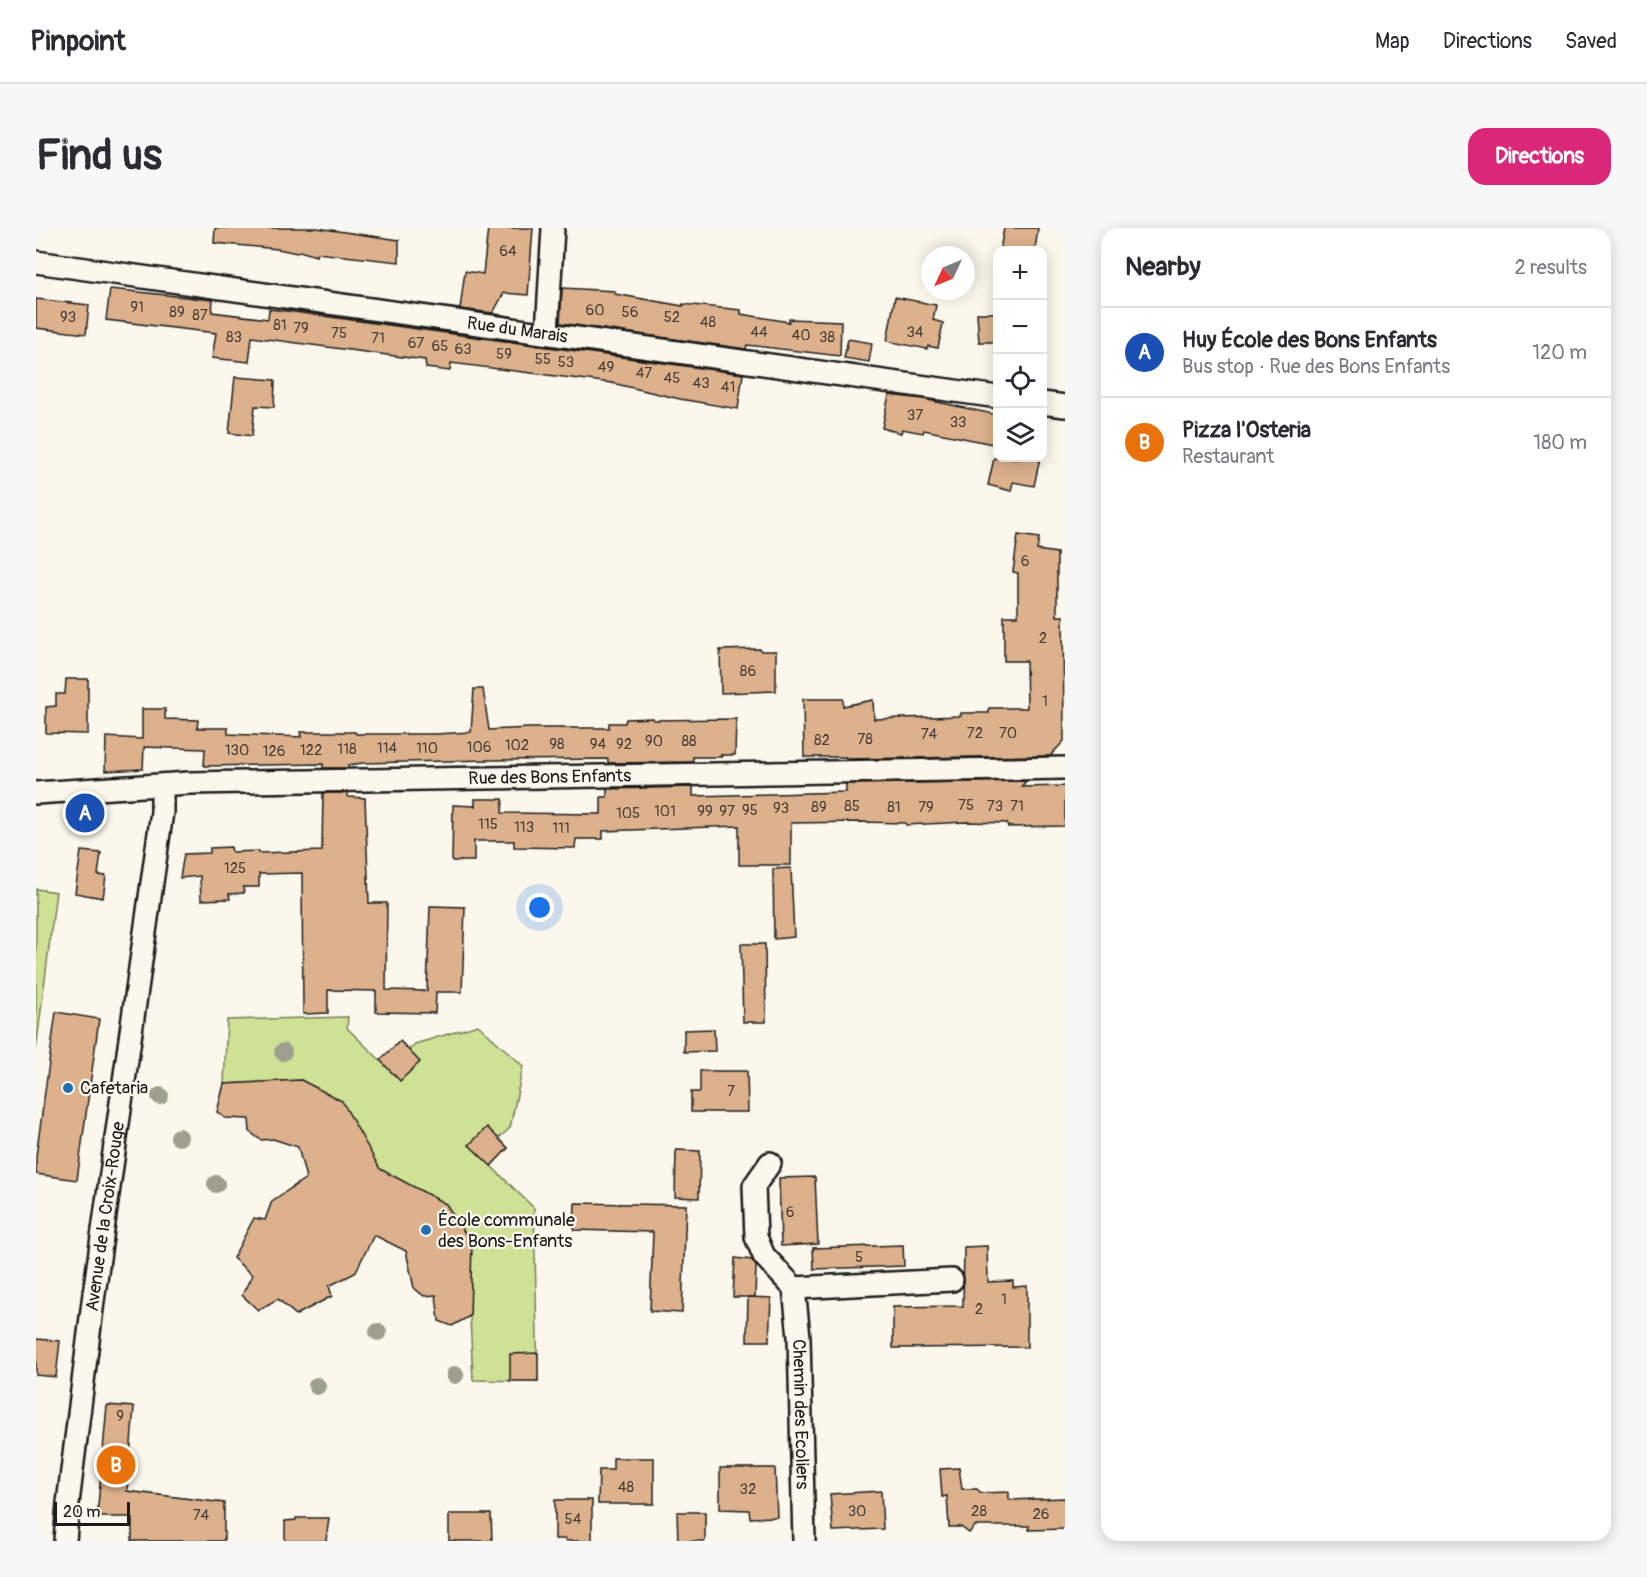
<!DOCTYPE html>
<html lang="en">
<head>
<meta charset="utf-8">
<style>
  body { margin:0; font-family:Pangolin,sans-serif; background:#f7f7f7; color:#2b2b33 }
  .controls { position:absolute; right:18px; top:18px; display:grid; overflow:hidden; border-radius:12px; box-shadow:0 3px 15px #0003 }
  .controls button { width:54px; height:54px; display:grid; place-items:center; padding:0; border:0; border-bottom:2px solid #e1e1e2; background:#fff; color:#2b2b33; font:30px sans-serif }
  .compass { position:absolute; left:885px; top:18px; width:54px; height:54px; border-radius:50%; background:#fff; box-shadow:0 3px 15px #0003; rotate:226deg }
  .scale { position:absolute; left:18px; bottom:15px; width:76px; box-sizing:border-box; padding-left:6px; border:3px solid #1c1c1c; border-top:0; font-size:16px; line-height:21px; white-space:nowrap; color:#1c1c1c; -webkit-text-stroke:4px #fbf7ec; paint-order:stroke }
  .you { position:absolute; left:504px; top:680px; width:21px; height:21px; margin:-15px; border:4px solid #fff; border-radius:50%; background:#1a73e8; box-shadow:0 0 0 9px #1a73e833 }
  .badge { display:grid; place-items:center; width:39px; height:39px; border-radius:50%; background:#db2777; color:#fff; font-size:20px; font-weight:700 }
  .pin { position:absolute; translate:-50% -50%; border:3px solid #fff; box-shadow:0 2px 6px #0006 }
  .list { margin:0; padding:0; list-style:none }
  h2 { display:flex; justify-content:space-between; align-items:center; height:78px; margin:0; padding:0 24px; font-size:26px }
  h2 small { font-size:20px; font-weight:400; color:#7c7c81 }
  .list li { display:grid; grid-template-columns:39px 1fr auto; gap:18px; align-items:center; box-sizing:border-box; height:90px; padding:0 24px; border-top:2px solid #e1e1e2 }
  .list b { display:block; font-size:22px; white-space:nowrap }
  .list p { margin:0; font-size:20px; white-space:nowrap; color:#7c7c81 }
  .list em { font-size:20px; font-style:normal; color:#7c7c81 }
  .icon { flex:none; width:33px; height:33px; fill:none; stroke:currentColor; stroke-width:2; stroke-linecap:round; stroke-linejoin:round }
  .map { position:relative; flex:none; width:1029px; height:1313px; overflow:hidden; border-radius:18px }
  header { display:flex; align-items:center; gap:36px; box-sizing:border-box; height:84px; padding:0 30px; background:#fff; border-bottom:2px solid #e1e1e2 }
  header strong { font-size:28px }
  nav { display:flex; gap:33px; margin-inline-start:auto; font-size:21px }
  .intro { display:flex; align-items:center; justify-content:space-between; box-sizing:border-box; height:144px; padding:0 36px }
  h1 { margin:0; font-size:42px }
  .button { padding:15px 27px; border-radius:18px; background:#db2777; color:#fff; font-size:21px; font-weight:700 }
  main { display:flex; gap:36px; padding:0 36px }
  aside { flex:1; background:#fff; border-radius:18px; box-shadow:0 3px 15px #0003 }
  .map>svg:first-child { display:block }
</style>
</head>
<body>
<header>
<strong>Pinpoint</strong>
<nav><a>Map</a><a>Directions</a><a>Saved</a></nav>
</header>
<div class="intro"><h1>Find us</h1><a class="button">Directions</a></div>
<main>
<div class="map">
<svg width="1029" height="1313" viewBox="0 0 1029 1313">
  <rect width="100%" height="100%" fill="#fbf7ec"/>
  <filter id="ink" filterUnits="userSpaceOnUse"><feTurbulence type="fractalNoise" baseFrequency=".0167" numOctaves="2"/><feDisplacementMap in="SourceGraphic" scale="12" xChannelSelector="R" yChannelSelector="G"/><feConvolveMatrix kernelMatrix="1 2 1 2 8 2 1 2 1" color-interpolation-filters="sRGB"/></filter>
  <g filter="url(#ink)">
    <!-- green -->
    <g fill="#cee195" stroke="#757e58" stroke-width="1.5">
      <polygon points="0,661 20,664 0,822"/>
      <polygon points="312,789 311,800 344,832 364,813 373,822 379,816 442,797 487,838 474,900 463,910 472,920 455,938 498,980 502,1153 437,1152 434,1088 435,1016 410,976 344,941 265,852 188,856 191,792"/>
    </g>
    <!-- building -->
    <g fill="#dcb18c" stroke="#1c1c1c" stroke-width="1.5">
      <polygon points="179,0 281,0 363,12 363,34 281,25 280,28 264,23 261,25 242,21 178,15"/>
      <polygon points="452,0 497,0 492,67 468,65 457,85 424,81 429,43 447,46"/>
      <polygon points="968,0 1002,0 999,22 964,22"/>
      <polygon points="526,60 579,63 579,66 647,78 647,76 705,82 705,86 753,94 753,91 805,93 804,128 711,117 710,121 524,95"/>
      <polygon points="74,61 177,72 176,84 232,91 233,81 258,84 707,146 702,181 644,171 576,155 415,135 414,143 390,140 389,132 216,109 213,134 176,130 180,105 70,92"/>
      <polygon points="859,69 900,77 897,92 907,95 902,120 892,118 891,121 851,113"/>
      <polygon points="0,71 53,77 50,106 0,100"/>
      <polygon points="941,85 962,85 962,114 943,114"/>
      <polygon points="812,111 836,115 833,134 808,130"/>
      <polygon points="199,149 239,152 238,179 219,178 216,208 193,205"/>
      <polygon points="853,167 887,171 962,187 962,217 888,202 887,205 866,201 865,205 846,200"/>
      <polygon points="958,230 1004,230 998,258 977,254 975,263 952,257"/>
      <polygon points="982,307 1003,310 1001,322 1021,325 1021,388 1027,388 1028,513 1014,528 810,531 810,529 768,529 767,471 807,471 807,478 837,472 838,491 925,488 925,485 953,485 953,480 991,480 990,433 968,433 968,388 982,388 982,345 977,344"/>
      <polygon points="724,421 725,423 740,423 740,463 685,465 684,422"/>
      <polygon points="30,451 52,451 52,506 10,505 10,479 20,478 20,466 29,466"/>
      <polygon points="438,461 447,461 453,502 493,500 573,500 573,495 589,495 590,491 617,490 617,492 700,491 699,527 685,527 686,529 657,529 657,534 572,535 572,531 451,532 327,535 312,537 312,540 287,540 287,536 168,538 169,521 108,519 107,541 69,543 70,509 106,511 106,481 129,481 129,491 162,492 161,500 192,500 192,506 265,509 264,504 319,504 320,506 399,506 435,504"/>
      <polygon points="990,553 985,559 1029,558 1029,598 972,599 971,595 930,594 870,597 870,595 826,594 755,595 755,637 703,637 703,598 567,603 567,611 540,611 539,620 478,619 478,613 438,613 438,633 416,633 417,577 439,578 439,571 467,571 466,585 565,586 565,569 571,569 571,561 657,559 657,568 810,564 810,556"/>
      <polygon points="287,565 312,565 312,569 329,570 333,675 351,675 350,762 391,763 394,678 429,679 426,764 400,764 399,785 340,784 340,763 292,762 292,785 267,786 266,645 223,646 223,659 207,659 208,665 193,666 194,671 165,672 164,648 144,650 148,626 174,625 174,620 195,619 196,624 223,623 223,625 286,623"/>
      <polygon points="45,623 65,625 62,647 70,648 67,670 39,665"/>
      <polygon points="755,640 758,709 738,711 737,641"/>
      <polygon points="705,716 729,716 730,794 707,794"/>
      <polygon points="20,784 63,791 41,952 0,946 0,929"/>
      <polygon points="678,801 679,823 648,824 648,802"/>
      <polygon points="364,813 384,834 364,853 344,832"/>
      <polygon points="664,843 711,843 712,884 655,884 655,864 664,864"/>
      <polygon points="265,852 306,873 344,941 410,976 436,1016 434,1088 416,1098 403,1093 400,1067 388,1068 378,1060 370,1023 338,1007 319,1045 293,1058 296,1068 260,1087 242,1071 222,1082 206,1067 216,1047 197,1030 218,990 229,992 236,973 270,950 262,919 237,911 225,912 214,904 213,891 189,890 181,884 188,856"/>
      <polygon points="451,899 472,920 455,938 433,917"/>
      <polygon points="640,922 664,923 663,970 639,969"/>
      <polygon points="779,949 782,1016 745,1018 743,950"/>
      <polygon points="539,975 650,977 646,1085 614,1083 617,1004 538,1002"/>
      <polygon points="867,1017 868,1038 778,1041 777,1020"/>
      <polygon points="951,1018 952,1054 977,1053 977,1059 991,1058 991,1119 857,1120 857,1079 927,1078 928,1019"/>
      <polygon points="699,1030 716,1032 720,1038 719,1069 697,1069"/>
      <polygon points="712,1069 735,1070 733,1113 711,1113"/>
      <polygon points="0,1111 24,1113 20,1149 0,1147"/>
      <polygon points="502,1125 502,1153 474,1153 474,1126"/>
      <polygon points="71,1177 98,1179 91,1263 188,1275 188,1313 96,1313 96,1289 61,1289"/>
      <polygon points="577,1230 618,1230 618,1276 562,1276 563,1242 577,1242"/>
      <polygon points="684,1240 739,1240 741,1289 714,1290 713,1282 684,1281"/>
      <polygon points="923,1240 926,1261 941,1261 945,1265 973,1264 973,1272 1029,1270 1029,1301 993,1302 993,1298 939,1298 933,1305 925,1299 913,1299 911,1268 906,1269 904,1241"/>
      <polygon points="845,1263 847,1301 797,1303 794,1266"/>
      <polygon points="519,1272 556,1272 556,1313 529,1313 529,1311 519,1311"/>
      <polygon points="641,1284 669,1284 669,1313 642,1313"/>
      <polygon points="413,1286 455,1286 456,1313 413,1313"/>
      <polygon points="260,1290 293,1290 290,1313 249,1313 249,1293 260,1292"/>
    </g>
    <g fill="none" stroke-linecap="round" stroke-linejoin="round">
      <!-- minor casing -->
      <g stroke="#1c1c1c" stroke-width="26">
        <g id="minor">
          <path id="s1" d="M0,34L962,169"/>
          <polyline points="511,104 517,0"/>
          <polyline points="1006,175 1029,178"/>
          <path id="s2" d="M0,565L153,555L1029,540"/>
          <path id="s3" d="M734,935L718,958L720,1009L728,1028L758,1060L763,1109L768,1313"/>
          <polyline points="758,1060 916,1052"/>
          <path id="s4" d="M29,1313L32,1275L57,1073L126,584V557"/>
        </g>
      </g>
      <!-- minor -->
      <use href="#minor" stroke="#fbf7ec" stroke-width="21"/>
    </g>
    <!-- trees -->
    <g fill="#9e9f8d">
      <circle cx="247" cy="824" r="9"/>
      <circle cx="124" cy="868" r="9"/>
      <circle cx="143" cy="909" r="9"/>
      <circle cx="180" cy="956" r="9"/>
      <circle cx="342" cy="1104" r="9"/>
      <circle cx="419" cy="1147" r="9"/>
      <circle cx="281" cy="1158" r="9"/>
    </g>
  </g>
  <!-- markers -->
  <g fill="#1f6fb2" stroke="#fbf7ec" stroke-width="2">
    <circle cx="32" cy="860" r="6"/>
    <circle cx="390" cy="1002" r="6"/>
  </g>
  <g text-anchor="middle" dominant-baseline="central" stroke-width="4.5" stroke-linejoin="round" paint-order="stroke">
    <!-- number labels -->
    <g font-size="15" fill="#4c4138">
      <text x="472" y="23">64</text>
      <text x="101" y="79">91</text>
      <text x="559" y="82">60</text>
      <text x="141" y="84">89</text>
      <text x="594" y="84">56</text>
      <text x="164" y="87">87</text>
      <text x="32" y="89">93</text>
      <text x="636" y="89">52</text>
      <text x="672" y="94">48</text>
      <text x="244" y="97">81</text>
      <text x="265" y="100">79</text>
      <text x="723" y="104">44</text>
      <text x="879" y="104">34</text>
      <text x="303" y="105">75</text>
      <text x="765" y="107">40</text>
      <text x="198" y="109">83</text>
      <text x="791" y="109">38</text>
      <text x="342" y="110">71</text>
      <text x="380" y="115">67</text>
      <text x="404" y="118">65</text>
      <text x="427" y="121">63</text>
      <text x="468" y="126">59</text>
      <text x="507" y="131">55</text>
      <text x="530" y="134">53</text>
      <text x="570" y="139">49</text>
      <text x="608" y="145">47</text>
      <text x="636" y="150">45</text>
      <text x="665" y="155">43</text>
      <text x="692" y="159">41</text>
      <text x="879" y="187">37</text>
      <text x="922" y="194">33</text>
      <text x="989" y="333">6</text>
      <text x="1007" y="410">2</text>
      <text x="712" y="443">86</text>
      <text x="1009" y="473">1</text>
      <text x="939" y="505">72</text>
      <text x="972" y="505">70</text>
      <text x="893" y="506">74</text>
      <text x="829" y="511">78</text>
      <text x="786" y="512">82</text>
      <text x="618" y="513">90</text>
      <text x="653" y="513">88</text>
      <text x="521" y="516">98</text>
      <text x="562" y="516">94</text>
      <text x="588" y="516">92</text>
      <text x="481" y="517">102</text>
      <text x="443" y="519">106</text>
      <text x="351" y="520">114</text>
      <text x="391" y="520">110</text>
      <text x="311" y="521">118</text>
      <text x="201" y="522">130</text>
      <text x="275" y="522">122</text>
      <text x="238" y="523">126</text>
      <text x="930" y="577">75</text>
      <text x="816" y="578">85</text>
      <text x="959" y="578">73</text>
      <text x="981" y="578">71</text>
      <text x="783" y="579">89</text>
      <text x="858" y="579">81</text>
      <text x="890" y="579">79</text>
      <text x="745" y="580">93</text>
      <text x="714" y="582">95</text>
      <text x="629" y="583">101</text>
      <text x="669" y="583">99</text>
      <text x="691" y="583">97</text>
      <text x="592" y="585">105</text>
      <text x="452" y="596">115</text>
      <text x="488" y="599">113</text>
      <text x="525" y="600">111</text>
      <text x="199" y="640">125</text>
      <text x="695" y="863">7</text>
      <text x="754" y="984">6</text>
      <text x="823" y="1029">5</text>
      <text x="968" y="1071">1</text>
      <text x="943" y="1081">2</text>
      <text x="84" y="1188">9</text>
      <text x="590" y="1259">48</text>
      <text x="712" y="1261">32</text>
      <text x="821" y="1283">30</text>
      <text x="943" y="1283">28</text>
      <text x="1005" y="1286">26</text>
      <text x="165" y="1287">74</text>
      <text x="537" y="1291">54</text>
    </g>
    <!-- street labels -->
    <g font-size="18" fill="#1c1c1c" stroke="#fbf7ec">
      <text stroke="none"><textPath href="#s1" startOffset="486">Rue du Marais</textPath></text>
      <text stroke="none"><textPath href="#s2" startOffset="514">Rue des Bons Enfants</textPath></text>
      <text stroke="none"><textPath href="#s4" startOffset="327">Avenue de la Croix-Rouge</textPath></text>
      <text stroke="none"><textPath href="#s3" startOffset="270">Chemin des Ecoliers</textPath></text>
    </g>
    <!-- poi labels -->
    <g font-size="18" fill="#1c1c1c" stroke="#fbf7ec" text-anchor="start">
      <text x="44" y="860">Cafetaria</text>
      <text x="402" y="992">École communale<tspan x="402" dy="21">des Bons-Enfants</tspan></text>
    </g>
  </g>
</svg>
<div class="controls">
<button>+</button>
<button>−</button>
<button><svg class="icon" aria-label="locate" viewBox="0 0 24 24"><circle cx="12" cy="12" r="6"/><path d="M12 2v4M12 18v4M2 12h4M18 12h4"/></svg></button>
<button><svg class="icon" aria-label="layers" viewBox="0 0 24 24"><path d="M12 4l9 5-9 5-9-5zM3 14l9 5 9-5"/></svg></button>
</div>
<svg class="compass" viewBox="-18 -18 36 36"><path d="M0-13l5 13h-10z" fill="#e53935"/><path d="M0 13l5-13h-10z" fill="#7c7c81"/></svg>
<div class="scale">20 m</div>
<div class="you"></div>
<div class="pin badge" style="left:49px;top:585px;background:#1a4fb4">A</div>
<div class="pin badge" style="left:80px;top:1237px;background:#e8710a">B</div>
</div>
<aside>
<h2>Nearby<small>2 results</small></h2>
<ul class="list">
<li><span class="badge" style="background:#1a4fb4">A</span><div><b>Huy École des Bons Enfants</b><p>Bus stop · Rue des Bons Enfants</p></div><em>120 m</em></li>
<li><span class="badge" style="background:#e8710a">B</span><div><b>Pizza l'Osteria</b><p>Restaurant</p></div><em>180 m</em></li>
</ul>
</aside>
</main>
</body>
</html>
